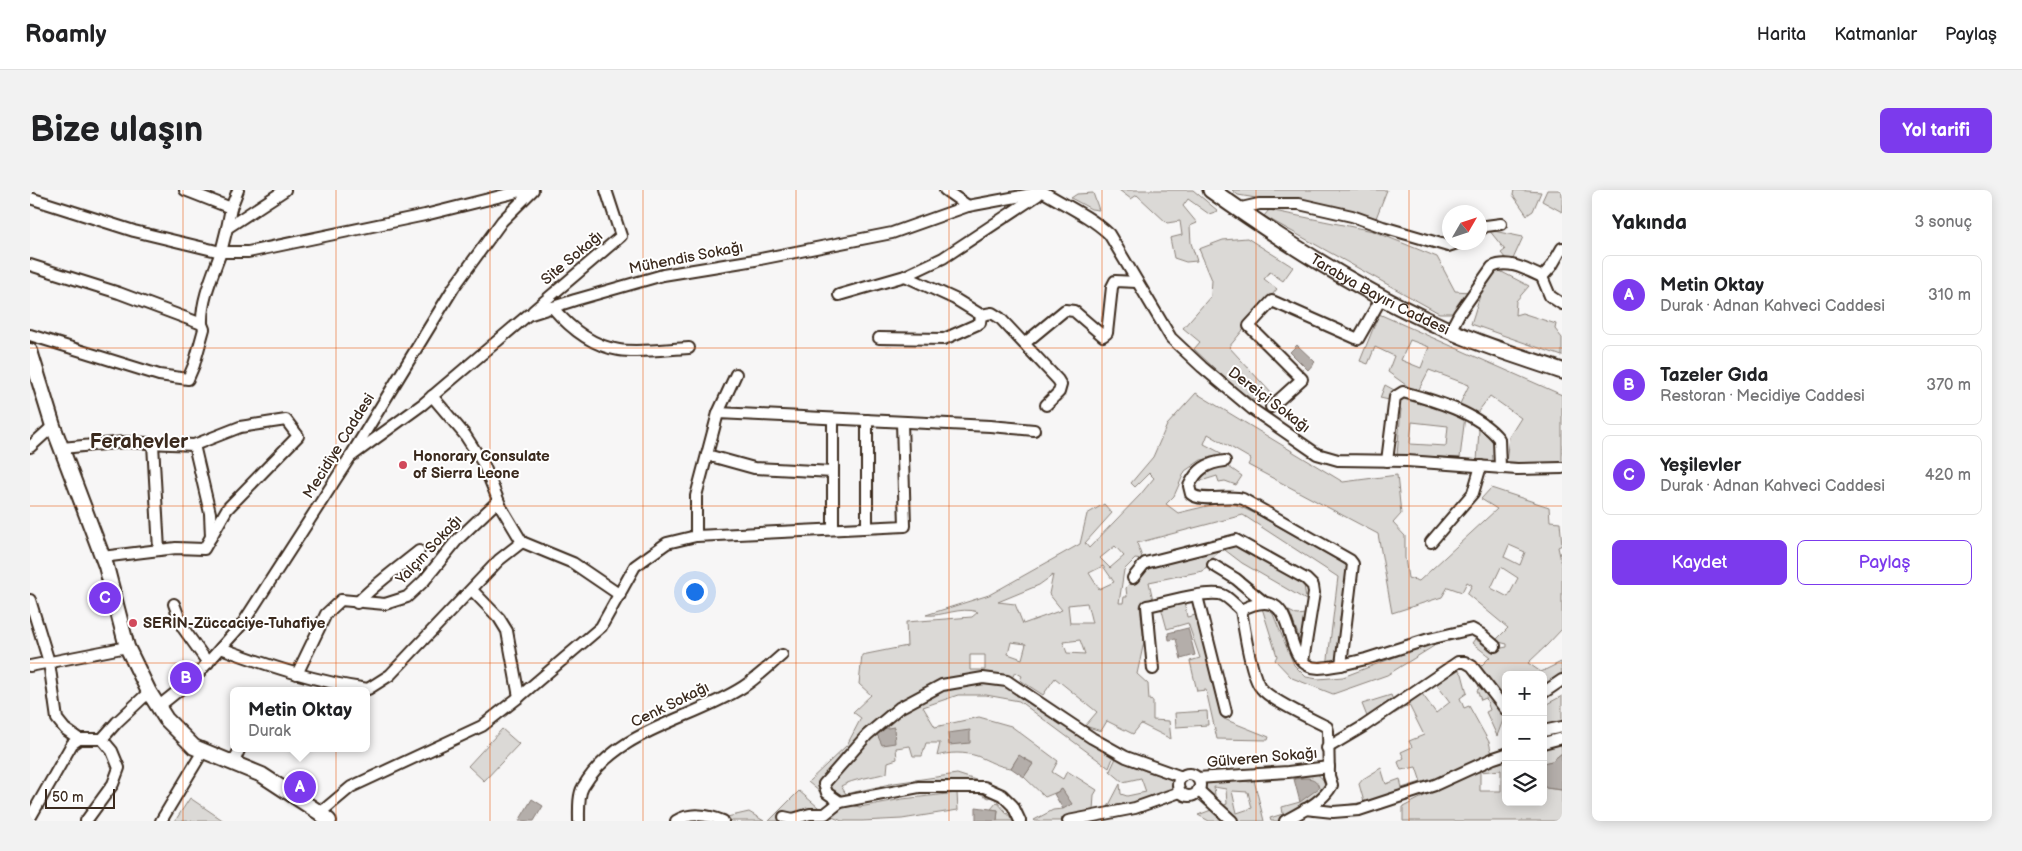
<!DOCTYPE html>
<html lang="tr">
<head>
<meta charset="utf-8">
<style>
  body { margin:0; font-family:"Balsamiq Sans",sans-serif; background:#f2f2f2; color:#202124 }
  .controls { position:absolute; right:15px; bottom:15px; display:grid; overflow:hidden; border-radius:8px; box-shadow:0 2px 12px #0003 }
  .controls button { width:45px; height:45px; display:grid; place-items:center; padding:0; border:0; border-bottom:1px solid #e0e0e0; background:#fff; color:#202124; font:25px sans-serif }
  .compass { position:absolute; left:1412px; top:15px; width:45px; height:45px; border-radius:50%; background:#fff; box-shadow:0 2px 12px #0003; rotate:51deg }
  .scale { position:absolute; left:15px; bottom:12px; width:70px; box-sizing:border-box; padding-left:5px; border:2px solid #3b2a1e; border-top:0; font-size:14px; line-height:18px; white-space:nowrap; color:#3b2a1e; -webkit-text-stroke:4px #fff; paint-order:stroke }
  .you { position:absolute; left:664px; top:401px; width:18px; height:18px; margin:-12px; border:4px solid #fff; border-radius:50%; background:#1a73e8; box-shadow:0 0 0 8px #1a73e833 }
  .badge { display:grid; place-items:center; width:32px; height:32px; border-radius:50%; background:#7c3aed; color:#fff; font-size:16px; font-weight:700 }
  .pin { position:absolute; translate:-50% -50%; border:2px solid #fff; box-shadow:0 1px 5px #0006 }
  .popup { position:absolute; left:200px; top:497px; width:140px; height:65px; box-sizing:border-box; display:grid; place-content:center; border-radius:8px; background:#fff; filter:drop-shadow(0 1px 4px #0005); font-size:16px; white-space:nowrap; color:#757577 }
  .popup b { font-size:19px; color:#202124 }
  .popup::after { content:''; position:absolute; left:50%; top:100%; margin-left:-10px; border:10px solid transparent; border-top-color:#fff }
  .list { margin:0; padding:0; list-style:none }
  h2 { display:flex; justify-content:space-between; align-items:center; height:65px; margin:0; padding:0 20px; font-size:21px }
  h2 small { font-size:16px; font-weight:400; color:#757577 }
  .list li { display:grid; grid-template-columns:32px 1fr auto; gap:15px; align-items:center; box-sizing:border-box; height:80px; margin:0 10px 10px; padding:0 10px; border:1px solid #e0e0e0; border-radius:8px }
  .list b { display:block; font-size:19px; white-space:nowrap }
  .list p { margin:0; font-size:16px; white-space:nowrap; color:#757577 }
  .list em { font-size:16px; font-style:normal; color:#757577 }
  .actions { display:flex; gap:10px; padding:15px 20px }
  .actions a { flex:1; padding:11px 0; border:1px solid #7c3aed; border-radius:8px; text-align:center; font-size:18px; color:#7c3aed }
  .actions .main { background:#7c3aed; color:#fff }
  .icon { flex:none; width:28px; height:28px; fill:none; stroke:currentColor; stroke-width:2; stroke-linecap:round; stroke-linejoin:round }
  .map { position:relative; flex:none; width:1532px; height:631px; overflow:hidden; border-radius:8px }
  header { display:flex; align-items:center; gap:30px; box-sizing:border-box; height:70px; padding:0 25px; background:#fff; border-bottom:1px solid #e0e0e0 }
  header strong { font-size:24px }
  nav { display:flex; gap:28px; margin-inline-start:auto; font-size:18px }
  .intro { display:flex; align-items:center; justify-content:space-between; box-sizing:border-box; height:120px; padding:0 30px }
  h1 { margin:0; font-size:35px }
  .button { padding:12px 22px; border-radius:8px; background:#7c3aed; color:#fff; font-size:18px; font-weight:700 }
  main { display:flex; gap:30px; padding:0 30px }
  aside { flex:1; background:#fff; border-radius:8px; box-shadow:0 2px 12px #0003 }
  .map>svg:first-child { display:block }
</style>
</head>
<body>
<header>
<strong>Roamly</strong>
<nav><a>Harita</a><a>Katmanlar</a><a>Paylaş</a></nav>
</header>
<div class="intro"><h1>Bize ulaşın</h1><a class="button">Yol tarifi</a></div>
<main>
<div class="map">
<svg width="1532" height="631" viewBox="0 0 1532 631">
  <rect width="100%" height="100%" fill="#f7f6f6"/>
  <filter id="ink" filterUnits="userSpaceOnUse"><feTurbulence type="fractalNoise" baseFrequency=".02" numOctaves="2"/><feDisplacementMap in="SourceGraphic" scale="10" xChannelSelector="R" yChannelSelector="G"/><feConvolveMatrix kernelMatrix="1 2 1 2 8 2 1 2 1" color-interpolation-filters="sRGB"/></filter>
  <g filter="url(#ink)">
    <!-- green -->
    <g fill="#dbd9d6" stroke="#8b827a" fill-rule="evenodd">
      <polygon points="1089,0 1163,0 1188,21 1179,24 1158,9 1153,16 1167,33 1160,36 1161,53 1167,71 1156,72 1144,68 1140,48 1152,45 1150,31 1137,33 1107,5 1101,9"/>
      <polygon points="1202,0 1357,0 1346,28 1208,5"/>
      <polygon points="1484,0 1511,2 1503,21 1497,25 1483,5"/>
      <polygon points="1517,0 1532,0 1532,22 1512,11"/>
      <polygon points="1063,3 1069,20 1061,19 1041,8 1047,4"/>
      <polygon points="1239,20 1343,41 1407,67 1425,101 1441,102 1441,115 1425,123 1409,123 1234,26"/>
      <polygon points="1459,40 1493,47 1483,69 1476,69 1471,63 1475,60"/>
      <polygon points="1217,48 1263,77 1253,91 1240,82 1234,89 1247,99 1199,157 1243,205 1234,212 1228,213 1204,197 1164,159 1170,152 1153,138 1181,106 1182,90 1169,59 1193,50"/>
      <polygon points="1466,79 1499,96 1486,111 1485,125 1492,123 1526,134 1525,139 1532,148 1532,166 1441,134 1454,93"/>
      <path d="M1349,124L1532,205V274L1476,272L1479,247L1491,228L1460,206L1447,223L1428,218L1439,195L1399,180L1387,203L1358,182L1364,166L1345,157L1338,174L1330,171ZM1380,150L1399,157L1391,178L1371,170Z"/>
      <path d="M1355,195L1388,213L1435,226L1430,268L1367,265L1371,219L1359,210L1350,208ZM1382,232L1418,236L1416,256L1380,254Z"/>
      <path d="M1166,203L1313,292L1367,285L1371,324L1363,333L1375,346V368L1378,388L1389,391L1467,319L1451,309L1461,298L1519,317L1520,331L1530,332L1532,355L1528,357L1532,375V439L1517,455L1498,473L1511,482L1531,472L1532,493L1513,504V485H1476V522L1467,546L1456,522L1460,520L1456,508L1451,510L1447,500L1449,499L1447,480L1460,467L1442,453L1445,449L1461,460L1477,457V454L1465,451L1478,438L1437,404L1442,395L1437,392L1432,402L1418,397L1412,407L1362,423L1348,344L1218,275L1221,269L1178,244L1174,254L1191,263L1190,267L1171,270L1155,281L1144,306L1136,314L1148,323L1198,311L1228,325L1309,371L1318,377L1320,387L1305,476L1297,477L1308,387L1213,325L1107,353L1113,370L1105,369L1094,380L1089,413H1093L1094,407H1097L1096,398L1114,377L1206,350L1274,394L1276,410L1212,373L1191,357L1173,381L1119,392L1123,410L1112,412L1110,416L1114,452L1107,484L1118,494L1119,510L1123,511V530L1139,531L1141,549L1111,534L1103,544L1077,531L1071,541L1055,536L1067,522L1025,488L1013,505L990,490L992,486L985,482L980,492L1083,568L1079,578L989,511L956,505H928L893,517L905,537L949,527L981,536L1028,571L1022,582L1033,589L1037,581L1067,600L1064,605L1063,621L1035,631H1005L1004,630L1023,620L1033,619L1032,600L1015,607L994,587L1003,573L989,566L981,578C968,577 958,570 947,566C935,562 919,562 907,566L910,553H896L892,566H883L880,556L866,558L867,569L858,572L857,583C843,587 823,589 811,596L816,604L864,593L927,584L955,593L969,602L959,608L935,596L848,603L815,614L830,617L872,609L927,603L928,620L872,629L832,631H812L797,625L768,631H739L769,601L794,622L802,612L778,592L817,555L831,528L823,522L841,505L829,494L832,465L877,456L876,432L942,427L948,422C930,416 912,427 896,425L959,405L1050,354L1057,324L1074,314L1082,323L1055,353L1059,358L1110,305L1124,288L1119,283L1105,297L1101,293L1123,267L1137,235ZM1479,355L1495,362L1490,375L1474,367ZM1085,356L1094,366L1080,378L1070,368ZM1073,376L1084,392L1069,399L1059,383ZM1471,377L1488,388L1478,407L1461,398ZM1023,385L1019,404L1032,420L993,434L985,414L968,412L1009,395ZM1057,413L1062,433H1040L1038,415ZM1050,450L1055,464L1037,463L1033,452ZM981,452L996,454L992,469L978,464ZM940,465H955V480H940Z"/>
      <polygon points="1449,239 1466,252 1472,272 1447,272"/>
      <polygon points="1188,274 1199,277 1212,286 1206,295 1195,291 1189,292 1187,286 1171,291 1170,282"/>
      <polygon points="1154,410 1157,427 1171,424 1194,529 1239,547 1238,550 1187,549 1176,500 1167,501 1160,471 1170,468 1158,433 1137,439 1131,417"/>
      <polygon points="1232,418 1238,419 1243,424 1264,475 1276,487 1288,489 1313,487 1404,452 1404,456 1357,485 1303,504 1262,488 1245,470 1247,466"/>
      <polygon points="1259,421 1267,425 1275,424 1274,460"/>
      <polygon points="1427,478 1432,484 1437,503 1430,508 1434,518 1439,516 1459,552 1462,564 1399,594 1312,622 1316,615 1334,612 1329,594 1333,589 1351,578 1356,594 1370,589 1372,598 1391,592 1386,577 1371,580 1368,572 1374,568 1371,562 1382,557 1379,551 1394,545 1379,515 1364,524 1359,519 1390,501 1406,523 1420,512 1404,491"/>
      <polygon points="1361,505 1363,510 1338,529 1332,514"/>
      <path d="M1532,506V542L1518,545C1517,534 1513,527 1513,516Z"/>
      <polygon points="1177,521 1178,535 1146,537 1145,523"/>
      <polygon points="472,539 489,554 454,591 438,576"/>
      <polygon points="1531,552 1532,563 1522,571 1513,573 1513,556"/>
      <path d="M1476,567V612H1513V594L1516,598L1532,600V631H1373V617L1448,578ZM1471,580V601H1450V582Z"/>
      <polygon points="1086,568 1118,582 1143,589 1147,595 1144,602 1107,613 1078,617 1090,594 1091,604 1097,606 1116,602 1111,588 1093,592 1080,581"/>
      <path d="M1263,581C1280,582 1289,579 1297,597L1289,608L1254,631H1241L1240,628L1253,624L1252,617L1270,612L1273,588L1264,589Z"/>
      <path d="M1182,586L1220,592L1224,590L1234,631H1179L1168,625L1197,614L1196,599L1184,597L1186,614L1173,605L1168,593ZM1202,601L1218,602L1222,618L1207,623Z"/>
      <polygon points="160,608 194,631 145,631"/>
      <polygon points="967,612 984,631 967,631 968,620 961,619"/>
      <polygon points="719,622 734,631 702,631 697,627"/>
    </g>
    <!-- water -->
    <g fill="#b4aeaa" stroke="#847972">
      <polygon points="1267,155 1285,172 1278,180 1260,162"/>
      <polygon points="1158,438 1165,465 1151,469 1146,449 1139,450 1138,443"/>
      <polygon points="864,537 865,553 852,555 845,540"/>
      <polygon points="940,540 940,553 919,555 918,543"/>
      <polygon points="1532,563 1532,600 1516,598 1513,594 1513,573 1522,571"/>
      <polygon points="989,565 1003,574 994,587 981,578"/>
      <path d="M1273,588C1282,588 1287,589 1289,598L1270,612L1264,589Z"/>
      <polygon points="1032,599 1042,614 1033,619 1024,604"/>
      <polygon points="502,609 513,616 504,631 489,631"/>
      <polygon points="946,617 968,620 967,631 946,631"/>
    </g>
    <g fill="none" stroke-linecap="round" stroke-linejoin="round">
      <!-- street casing -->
      <g stroke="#3b2a1e" stroke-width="14">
        <g id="street">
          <polyline points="155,0 201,18"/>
          <polyline points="255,0 197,38 191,62 218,62 395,25 495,0"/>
          <polyline points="915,0 938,16"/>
          <path d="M1010,0C1033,14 1060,26 1079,44L1141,148L1172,177L1222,219L1287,264L1308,270L1377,271L1487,279L1532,278"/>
          <path d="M0,8L104,41L191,62C183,84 171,110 172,134"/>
          <polyline points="1207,19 1229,14 1269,14 1322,26 1353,37 1418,56 1430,52"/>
          <polyline points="197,38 201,18 208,0"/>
          <polyline points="1450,40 1456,36 1471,34"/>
          <polyline points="0,75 89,103 172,134 174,139 164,175 158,189 129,185 0,145"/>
          <polyline points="1512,87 1520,106 1532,114"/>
          <polyline points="809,105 875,86 913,68 1008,5"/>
          <path d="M522,117C539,137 562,156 589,160C609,163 638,159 659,158"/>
          <polyline points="503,121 591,46 576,0"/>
          <polyline points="951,125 962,123 970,128 1028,190 1031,195 1029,202 1016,215"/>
          <path d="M1420,141L1429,124L1462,77C1479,69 1497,80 1512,87L1521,77L1532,58"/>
          <polyline points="849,148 914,149 950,133 951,125 925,109 875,86"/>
          <polyline points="995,153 1035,120 1044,121 1073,146 1077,143 1082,97 1085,91 1107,92"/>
          <polyline points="1241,217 1272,189 1219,136 1242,111 1328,149 1352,107"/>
          <polyline points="688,223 706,184"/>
          <polyline points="837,230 837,337"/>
          <polyline points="123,254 129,360"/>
          <polyline points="164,255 180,323 181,347"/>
          <polyline points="0,257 23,236"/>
          <polyline points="32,258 95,252 164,255 210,237 256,230 268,246 197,319 174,359 146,358 72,367"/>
          <polyline points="677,265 724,278 803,282"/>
          <polyline points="320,267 393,214 498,125 545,110 633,85 725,70 862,43 938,16 1013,2"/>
          <path d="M1195,271C1177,273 1167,279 1159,296L1161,304C1172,313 1199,304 1213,309L1320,370L1323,374L1311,475L1336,469L1399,449L1442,439L1451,444L1465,456"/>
          <path d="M1357,271L1365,207L1373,202C1403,210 1449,223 1469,249L1470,278"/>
          <polyline points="803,339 803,229"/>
          <polyline points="666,346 666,306 688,223 960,236 1004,240"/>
          <polyline points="492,352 543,373 590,405"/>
          <polyline points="1401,352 1443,303 1451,276"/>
          <polyline points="1183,375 1206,389 1235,413"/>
          <polyline points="1103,388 1115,373 1206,350 1276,389 1283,396 1284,403 1273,471"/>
          <polyline points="442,400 469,428 477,441 489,507"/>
          <polyline points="1167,406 1196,522"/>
          <polyline points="0,410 19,472 27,529 35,539 49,549"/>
          <path d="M327,413C346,393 368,378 389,361"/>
          <polyline points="144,414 153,438 178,473"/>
          <path d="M191,458C239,476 287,492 338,499L360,485L469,370L492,352L471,317L453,273L435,245L402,206"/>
          <polyline points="0,476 97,457"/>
          <path d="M1123,479L1117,416C1138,412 1168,402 1189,404C1197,405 1205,415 1211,420"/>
          <polyline points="267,484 296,424 311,410 355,414 377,407 394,391 427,350 468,311"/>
          <polyline points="1513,503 1532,490"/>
          <polyline points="128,517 164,488 213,433 320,267 424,97 472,31 503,0"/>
          <polyline points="1513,541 1532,537"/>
          <polyline points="1513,553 1532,548"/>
          <polyline points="1297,558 1334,536 1428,472 1435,472 1442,476 1476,520"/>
          <polyline points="203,574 210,558"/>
          <circle cx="1159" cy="595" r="11"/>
          <polyline points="1167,588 1258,582 1299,577"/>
          <polyline points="1168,600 1202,631"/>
          <polyline points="1275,619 1303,622 1329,620 1405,595 1464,568 1476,564"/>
          <polyline points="290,623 321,597 452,536 489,507 571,437 605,376 637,353 666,346 875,336 872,232"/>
          <polyline points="754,627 763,629 780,624 795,624 810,612"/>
          <polyline points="0,628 42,554 49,549 72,549 87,532 119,502"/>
          <polyline points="56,631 83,594 89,578 82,561 72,549"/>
          <polyline points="131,631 173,561"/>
          <path d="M549,631C549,621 548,605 553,597C587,539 660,531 713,497C727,488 739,476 752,465"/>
          <path d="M646,631C660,622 679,625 693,631"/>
          <polyline points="990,631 983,616 972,605 954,597 889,597 810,612 797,603 794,594 837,545 869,518 912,495 953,488 977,491 1062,548 1096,567 1152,587"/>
          <polyline points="1038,631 1105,618 1150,602"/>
          <path d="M1255,631C1272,621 1292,613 1302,595L1299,586L1298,541L1297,537C1282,529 1240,510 1231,498C1221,487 1214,438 1211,420C1268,391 1251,460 1277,475C1287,481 1300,476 1311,475"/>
        </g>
      </g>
      <!-- secondary casing -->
      <g stroke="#3b2a1e" stroke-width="18">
        <polyline id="secondary" points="0,161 23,236 76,376 97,457 119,502 136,529 164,557 232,585 290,623 299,631"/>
      </g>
      <!-- primary casing -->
      <g stroke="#3b2a1e" stroke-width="19">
        <g id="primary">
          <path id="s1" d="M1181,0C1251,50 1324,97 1403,133C1444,153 1489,166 1532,181"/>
        </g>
      </g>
      <!-- street -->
      <use href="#street" stroke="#fff" stroke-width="10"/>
      <!-- secondary -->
      <use href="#secondary" stroke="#fff" stroke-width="14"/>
      <!-- primary -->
      <use href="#primary" stroke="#fff" stroke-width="15"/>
    </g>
  </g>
  <!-- grid -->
  <path fill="none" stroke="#e8590c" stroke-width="1" stroke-opacity="0.55" d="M153,0V631M306,0V631M460,0V631M613,0V631M766,0V631M919,0V631M1072,0V631M1226,0V631M1379,0V631M0,158H1532M0,316H1532M0,473H1532"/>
  <!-- markers -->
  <g fill="#d1495b" stroke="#fff" stroke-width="2">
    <circle cx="373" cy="275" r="5"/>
    <circle cx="103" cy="433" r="5"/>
  </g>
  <g text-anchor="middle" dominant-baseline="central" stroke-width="4" stroke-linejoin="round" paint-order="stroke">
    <!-- street labels -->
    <g font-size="15" fill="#3b2a1e" stroke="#fff">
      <text transform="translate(542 68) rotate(-40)">Site Sokağı</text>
      <text transform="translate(656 68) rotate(-11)">Mühendis Sokağı</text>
      <text stroke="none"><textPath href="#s1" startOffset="199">Tarabya Bayırı Caddesi</textPath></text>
      <text transform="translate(1239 210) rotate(37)">Dereiçi Sokağı</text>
      <text transform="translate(309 256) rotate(-58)">Mecidiye Caddesi</text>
      <text transform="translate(399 360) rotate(-47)">Yalçın Sokağı</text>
      <text transform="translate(640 515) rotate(-26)">Cenk Sokağı</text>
      <text transform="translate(1232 568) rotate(-5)">Gülveren Sokağı</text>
    </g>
    <!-- poi labels -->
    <g font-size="15" font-weight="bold" fill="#3b2a1e" stroke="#fff" text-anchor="start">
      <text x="383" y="266">Honorary Consulate<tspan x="383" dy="17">of Sierra Leone</tspan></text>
      <text x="113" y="433">SERİN-Züccaciye-Tuhafiye</text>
    </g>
    <!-- district labels -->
    <g font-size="20" font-weight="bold" fill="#3b2a1e" stroke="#fff">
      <text x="109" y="252">Ferahevler</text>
    </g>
  </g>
</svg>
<div class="controls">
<button>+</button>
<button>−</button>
<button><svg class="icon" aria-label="layers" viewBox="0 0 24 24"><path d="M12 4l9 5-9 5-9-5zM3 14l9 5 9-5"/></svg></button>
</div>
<svg class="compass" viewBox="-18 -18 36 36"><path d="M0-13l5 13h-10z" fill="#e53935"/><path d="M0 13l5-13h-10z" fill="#757577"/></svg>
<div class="scale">50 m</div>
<div class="you"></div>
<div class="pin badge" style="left:270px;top:597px">A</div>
<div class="popup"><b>Metin Oktay</b>Durak</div>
<div class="pin badge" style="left:156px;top:488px">B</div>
<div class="pin badge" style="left:75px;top:408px">C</div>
</div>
<aside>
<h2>Yakında<small>3 sonuç</small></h2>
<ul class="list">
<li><span class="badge">A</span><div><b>Metin Oktay</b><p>Durak · Adnan Kahveci Caddesi</p></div><em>310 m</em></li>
<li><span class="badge">B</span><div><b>Tazeler Gıda</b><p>Restoran · Mecidiye Caddesi</p></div><em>370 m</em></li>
<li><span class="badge">C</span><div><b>Yeşilevler</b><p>Durak · Adnan Kahveci Caddesi</p></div><em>420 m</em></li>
</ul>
<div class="actions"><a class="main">Kaydet</a><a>Paylaş</a></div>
</aside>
</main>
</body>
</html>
